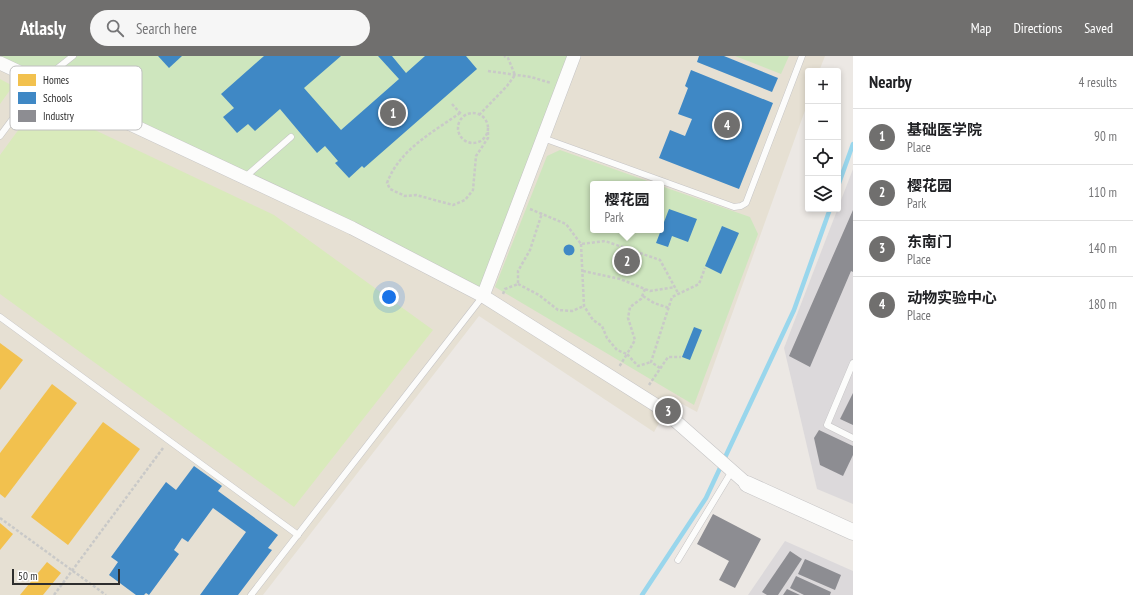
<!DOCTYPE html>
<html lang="en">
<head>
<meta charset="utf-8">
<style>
  body { margin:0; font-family:"PT Sans Narrow","Noto Sans SC",sans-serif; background:#f6f6f6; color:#202124 }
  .controls { position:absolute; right:12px; top:12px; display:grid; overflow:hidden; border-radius:4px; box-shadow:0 2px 6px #0003 }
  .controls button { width:36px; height:36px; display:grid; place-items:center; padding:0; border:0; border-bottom:1px solid #e0e0e0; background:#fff; color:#202124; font:20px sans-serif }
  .scale { position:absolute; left:12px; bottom:10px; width:108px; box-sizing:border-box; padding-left:4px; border:2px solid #2e2e2e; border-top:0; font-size:11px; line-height:14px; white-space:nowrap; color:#2e2e2e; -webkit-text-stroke:3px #fff; paint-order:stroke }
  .you { position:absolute; left:389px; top:241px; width:14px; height:14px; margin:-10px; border:3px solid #fff; border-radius:50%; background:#1a73e8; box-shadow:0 0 0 6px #1a73e833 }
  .badge { display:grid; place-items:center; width:26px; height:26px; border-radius:50%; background:#706f6e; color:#fff; font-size:13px; font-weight:700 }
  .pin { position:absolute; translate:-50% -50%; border:2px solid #fff; box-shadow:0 1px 4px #0006 }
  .popup { position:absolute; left:590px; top:125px; width:74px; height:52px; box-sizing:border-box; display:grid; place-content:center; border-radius:4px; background:#fff; filter:drop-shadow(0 1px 3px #0005); font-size:13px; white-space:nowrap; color:#757577 }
  .popup b { font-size:15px; color:#202124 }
  .popup::after { content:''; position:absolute; left:50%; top:100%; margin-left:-8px; border:8px solid transparent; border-top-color:#fff }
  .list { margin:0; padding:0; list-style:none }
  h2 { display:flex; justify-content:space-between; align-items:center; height:52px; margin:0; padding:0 16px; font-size:17px }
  h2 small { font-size:13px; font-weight:400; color:#757577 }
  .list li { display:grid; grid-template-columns:26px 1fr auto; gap:12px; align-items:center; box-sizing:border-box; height:56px; padding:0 16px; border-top:1px solid #e0e0e0 }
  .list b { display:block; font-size:15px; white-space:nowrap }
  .list p { margin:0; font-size:13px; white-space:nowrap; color:#757577 }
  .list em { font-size:13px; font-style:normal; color:#757577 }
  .icon { flex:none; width:22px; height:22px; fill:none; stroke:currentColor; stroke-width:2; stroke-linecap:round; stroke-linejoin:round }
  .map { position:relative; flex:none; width:853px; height:539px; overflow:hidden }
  header { display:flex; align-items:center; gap:24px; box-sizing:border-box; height:56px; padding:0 20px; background:#706f6e; color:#fff }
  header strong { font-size:19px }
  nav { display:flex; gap:22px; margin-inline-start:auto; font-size:14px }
  .search { width:280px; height:36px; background:#f6f6f6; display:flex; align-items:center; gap:10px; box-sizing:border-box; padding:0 14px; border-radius:22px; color:#757577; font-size:15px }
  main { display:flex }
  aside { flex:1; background:#fff }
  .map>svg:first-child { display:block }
</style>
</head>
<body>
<header>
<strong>Atlasly</strong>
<div class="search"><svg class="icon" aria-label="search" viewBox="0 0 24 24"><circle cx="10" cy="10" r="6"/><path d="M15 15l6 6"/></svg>Search here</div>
<nav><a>Map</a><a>Directions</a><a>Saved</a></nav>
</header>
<main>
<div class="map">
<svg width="853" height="539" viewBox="0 0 853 539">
  <rect width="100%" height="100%" fill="#ece8e4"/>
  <!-- industrial -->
  <g fill="#dcd9db">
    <polygon points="853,113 853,448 817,433 784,292"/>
    <polygon points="785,485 853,515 853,539 748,539"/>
  </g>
  <!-- education -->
  <path fill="#e6e0d3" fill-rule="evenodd" d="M0,0H825L819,15H808V46L697,356L673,343L654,376L479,260L263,539H0ZM593,128H661V174H593Z"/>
  <!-- green -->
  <g fill="#cee6be">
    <polygon points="0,0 574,0 483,240 0,7"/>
    <polygon points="735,0 789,0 781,18"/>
    <polygon points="560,94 656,128 593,128 593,174 661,174 661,130 750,161 758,178 694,349 495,231 547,100"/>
  </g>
  <!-- pitch -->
  <g fill="#d9eabb">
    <polygon points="0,23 13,30 0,48"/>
    <polygon points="38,47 274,159 433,274 294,451 0,238 0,99"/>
  </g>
  <!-- homes -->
  <g fill="#f2c14e">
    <polygon points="0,287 23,304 0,334"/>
    <polygon points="52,328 77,347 5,442 0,438 0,397"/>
    <polygon points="103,366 140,393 68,489 31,461"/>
    <polygon points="0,467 13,478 0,494"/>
    <polygon points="47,506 61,517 43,539 20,539"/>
  </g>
  <!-- schools -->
  <g fill="#3f88c5">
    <polygon points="158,0 182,0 169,12"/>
    <polygon points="264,0 341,0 304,32 341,74 399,23 378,0 392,0 406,17 425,0 466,0 477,13 364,112 362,110 349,122 335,107 338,105 325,90 317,97 280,53 255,75 248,68 237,77 223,61 234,52 221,38"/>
    <polygon points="699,0 724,0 778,22 772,36 697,6"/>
    <polygon points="691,14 773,47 739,133 659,102 670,74 685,80 692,63 678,58 688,32 685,30"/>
    <polygon points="669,153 697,163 688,186 672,180 668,191 656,187"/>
    <polygon points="722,170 739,177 721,218 705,210"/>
    <circle cx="569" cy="194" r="5.5"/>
    <polygon points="694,271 702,274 690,304 682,301"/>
    <polygon points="671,345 676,348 665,366 659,363"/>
    <polygon points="194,410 222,430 218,435 278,479 268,492 272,494 238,539 200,539 246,476 213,452 188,486 182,482 174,494 179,498 149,539 146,537 144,539 136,539 109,519 118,506 111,501 166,426 176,434"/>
  </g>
  <!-- industry -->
  <g fill="#8d8d92">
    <polygon points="853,154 853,216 851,215 810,311 789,300"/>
    <polygon points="853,337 853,369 840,363"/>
    <polygon points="819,374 853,390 853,399 843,420 820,409 814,382"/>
    <polygon points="713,458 761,483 735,532 719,524 729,505 697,488"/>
    <polygon points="790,495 802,503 778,539 767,539 762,536"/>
    <polygon points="805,503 841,519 835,534 798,518"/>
    <polygon points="796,520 831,536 830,539 804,539 790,532"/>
    <polygon points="787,533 800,539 783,539"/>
  </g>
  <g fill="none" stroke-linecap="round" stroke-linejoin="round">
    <!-- stream -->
    <g stroke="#99d6ec" stroke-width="4.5">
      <polyline points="838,130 853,88"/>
      <polyline points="642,539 706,442 794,254 830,153"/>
    </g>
    <!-- service casing -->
    <g stroke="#c5c4c5" stroke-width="7">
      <g id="service">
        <polyline points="0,80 40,26 73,0"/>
        <polyline points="543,82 734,151 741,150 746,147 802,0"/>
        <polyline points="244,122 291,81"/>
        <polyline points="0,261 298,479"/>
        <polyline points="853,307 827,369 853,382"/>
        <polyline points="678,504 732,415"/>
        <polyline points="251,539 483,240"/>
      </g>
    </g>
    <!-- minor casing -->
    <g stroke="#c5c4c5" stroke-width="14">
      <g id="minor">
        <polyline points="0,7 352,172 483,240 662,353 747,428"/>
        <polyline points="483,240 574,0"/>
      </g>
    </g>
    <!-- tertiary casing -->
    <g stroke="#c5c4c5" stroke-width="17">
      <polyline id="tertiary" points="747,428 853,476"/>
    </g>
    <!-- path -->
    <g stroke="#c9c9c8" stroke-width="2.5" stroke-dasharray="3 2" stroke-linecap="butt">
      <polyline points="488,15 531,21 551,27"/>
      <polyline points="452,48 461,58"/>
      <path d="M460,57C433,76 399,94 387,127L390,133L405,140L416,139L453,149L465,144L473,134L476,100L488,82V74"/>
      <circle cx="473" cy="72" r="15"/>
      <polyline points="479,59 507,30 515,19 508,2 504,0"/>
      <polyline points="530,153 566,168 581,188 605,185 660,204 678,237"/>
      <polyline points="581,188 584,250 593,264 602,270 607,282 617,294 627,298 619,311"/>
      <polyline points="583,215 620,223 650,235 675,231"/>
      <polyline points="518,228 539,239 558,254 572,255 584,250"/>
      <polyline points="645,233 641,243 630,251 628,262 635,284 627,298 638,310 651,306"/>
      <polyline points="503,238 505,233 518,228 518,215 530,194 542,157"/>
      <polyline points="643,240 654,247 669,252"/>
      <polyline points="660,312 651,306 672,241 699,228 705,212"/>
      <polyline points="649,329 668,301 681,301"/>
      <polyline points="0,462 106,539"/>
      <polyline points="54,539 163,392"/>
    </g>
    <!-- service -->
    <use href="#service" stroke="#fcfcfb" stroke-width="6"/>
    <!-- minor -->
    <use href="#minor" stroke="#fcfcfb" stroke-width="13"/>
    <!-- tertiary -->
    <use href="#tertiary" stroke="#fcfcfb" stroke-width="16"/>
  </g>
  <!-- legend -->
  <rect x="10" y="10" width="132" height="64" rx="6" fill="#fff" stroke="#c0c0c0" stroke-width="1"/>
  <rect x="18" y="18" width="18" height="12" fill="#f2c14e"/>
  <rect x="18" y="36" width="18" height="12" fill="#3f88c5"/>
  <rect x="18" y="54" width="18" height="12" fill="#8d8d92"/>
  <g font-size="11" fill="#2e2e2e">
    <text x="43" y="28">Homes</text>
    <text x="43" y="46">Schools</text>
    <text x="43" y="64">Industry</text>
  </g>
</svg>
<div class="controls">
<button>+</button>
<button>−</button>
<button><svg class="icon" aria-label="locate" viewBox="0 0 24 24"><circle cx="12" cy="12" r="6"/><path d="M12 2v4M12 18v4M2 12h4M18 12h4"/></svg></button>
<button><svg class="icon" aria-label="layers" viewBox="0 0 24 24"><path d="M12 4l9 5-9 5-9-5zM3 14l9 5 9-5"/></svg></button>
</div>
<div class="scale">50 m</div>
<div class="you"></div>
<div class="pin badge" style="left:393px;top:57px">1</div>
<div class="pin badge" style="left:627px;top:205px">2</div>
<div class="popup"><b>樱花园</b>Park</div>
<div class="pin badge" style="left:668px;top:355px">3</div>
<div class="pin badge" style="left:727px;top:69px">4</div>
</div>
<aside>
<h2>Nearby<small>4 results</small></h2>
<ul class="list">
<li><span class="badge">1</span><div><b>基础医学院</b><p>Place</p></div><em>90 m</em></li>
<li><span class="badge">2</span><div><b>樱花园</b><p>Park</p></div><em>110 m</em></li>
<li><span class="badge">3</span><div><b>东南门</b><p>Place</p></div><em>140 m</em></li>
<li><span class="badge">4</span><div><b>动物实验中心</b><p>Place</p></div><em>180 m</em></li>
</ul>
</aside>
</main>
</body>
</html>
